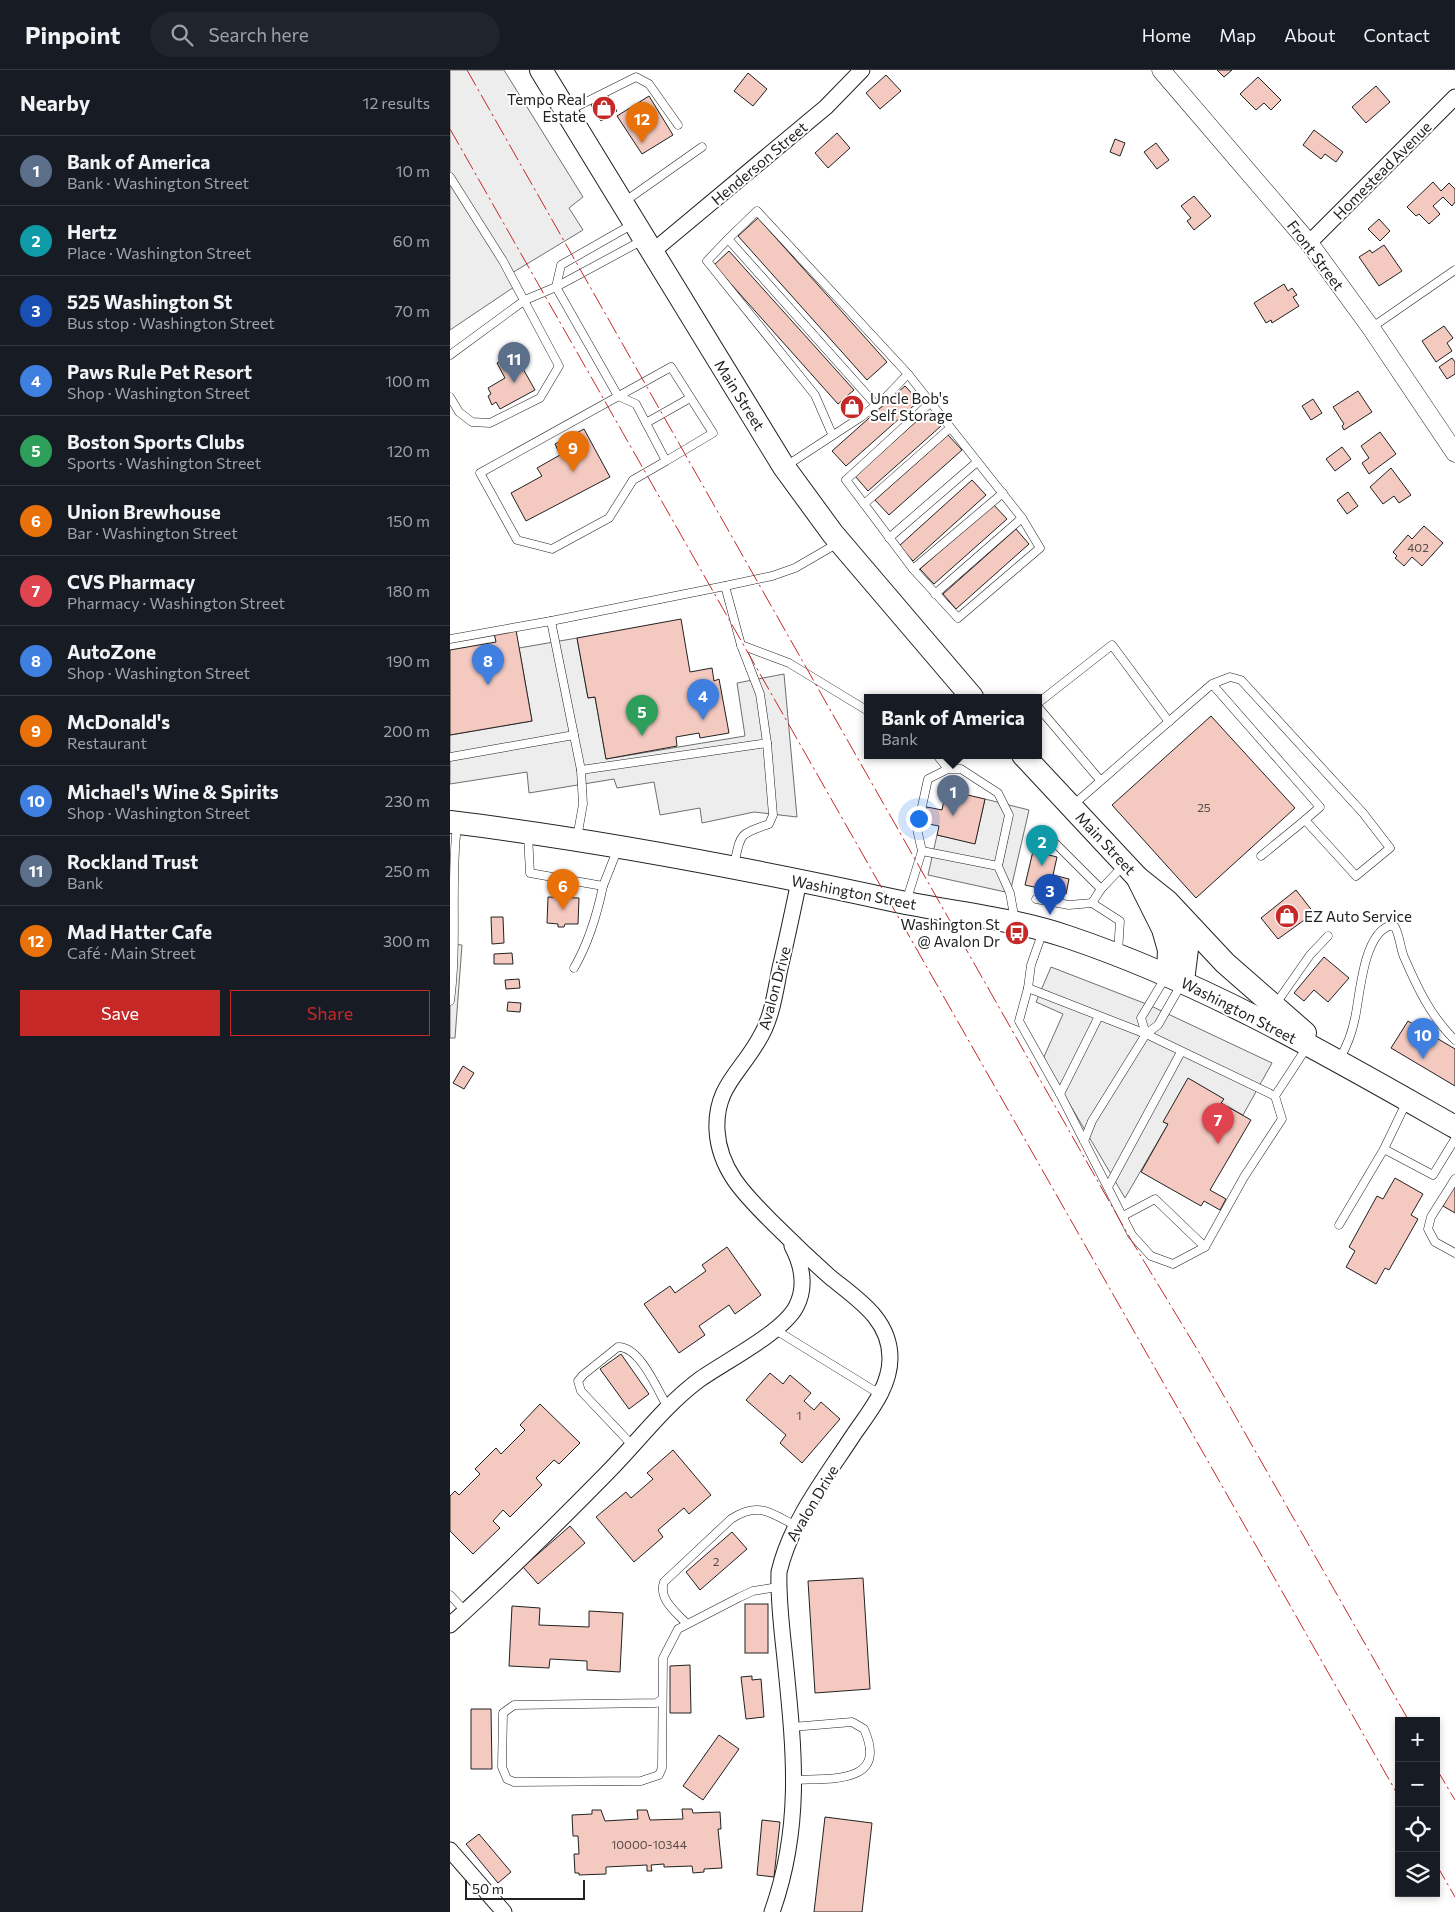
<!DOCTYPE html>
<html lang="en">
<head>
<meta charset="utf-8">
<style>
  body { margin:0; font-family:Commissioner,sans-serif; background:#20242c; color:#f1f3f6 }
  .controls { position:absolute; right:15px; bottom:15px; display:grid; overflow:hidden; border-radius:0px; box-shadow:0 2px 8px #0003 }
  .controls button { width:45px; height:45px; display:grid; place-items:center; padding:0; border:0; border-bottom:1px solid #363941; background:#171b24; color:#f1f3f6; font:25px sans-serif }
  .scale { position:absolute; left:15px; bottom:12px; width:120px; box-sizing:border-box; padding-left:5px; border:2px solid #222; border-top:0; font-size:14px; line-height:18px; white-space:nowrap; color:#222; -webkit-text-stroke:4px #fff; paint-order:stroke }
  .you { position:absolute; left:468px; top:748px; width:18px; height:18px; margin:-12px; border:4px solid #fff; border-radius:50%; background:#1a73e8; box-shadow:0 0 0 8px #1a73e833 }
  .badge { display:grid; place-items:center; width:32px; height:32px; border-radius:50%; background:#c62828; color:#fff; font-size:16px; font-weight:700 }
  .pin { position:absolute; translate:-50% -41px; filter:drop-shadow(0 1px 2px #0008) }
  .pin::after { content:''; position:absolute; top:26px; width:18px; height:15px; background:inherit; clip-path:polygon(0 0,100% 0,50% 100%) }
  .popup { position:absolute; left:414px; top:624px; width:178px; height:65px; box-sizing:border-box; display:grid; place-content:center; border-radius:0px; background:#171b24; filter:drop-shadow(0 1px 4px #0005); font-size:16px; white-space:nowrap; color:#9ea1a6 }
  .popup b { font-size:19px; color:#f1f3f6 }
  .popup::after { content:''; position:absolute; left:50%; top:100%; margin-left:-10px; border:10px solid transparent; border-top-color:#171b24 }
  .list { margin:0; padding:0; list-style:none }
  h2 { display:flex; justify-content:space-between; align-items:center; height:65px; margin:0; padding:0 20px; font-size:21px }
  h2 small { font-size:16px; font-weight:400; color:#9ea1a6 }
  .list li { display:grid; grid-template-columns:32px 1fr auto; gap:15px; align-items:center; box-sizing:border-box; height:70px; padding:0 20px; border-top:1px solid #363941 }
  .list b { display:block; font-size:19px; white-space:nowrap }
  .list p { margin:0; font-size:16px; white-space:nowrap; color:#9ea1a6 }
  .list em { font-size:16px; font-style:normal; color:#9ea1a6 }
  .actions { display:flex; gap:10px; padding:15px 20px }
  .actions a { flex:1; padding:11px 0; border:1px solid #c62828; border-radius:0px; text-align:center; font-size:18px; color:#c62828 }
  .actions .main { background:#c62828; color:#fff }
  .icon { flex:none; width:28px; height:28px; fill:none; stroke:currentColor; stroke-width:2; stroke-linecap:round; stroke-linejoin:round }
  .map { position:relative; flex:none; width:1005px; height:1842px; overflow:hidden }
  header { display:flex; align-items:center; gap:30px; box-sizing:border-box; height:70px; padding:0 25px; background:#171b24; border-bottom:1px solid #363941 }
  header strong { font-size:24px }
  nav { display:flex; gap:28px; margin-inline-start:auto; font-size:18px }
  .search { width:350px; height:45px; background:#20242c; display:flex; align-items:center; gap:12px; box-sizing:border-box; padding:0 18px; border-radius:28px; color:#9ea1a6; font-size:19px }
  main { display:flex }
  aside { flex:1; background:#171b24 }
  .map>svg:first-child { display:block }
</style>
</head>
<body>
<header>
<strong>Pinpoint</strong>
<div class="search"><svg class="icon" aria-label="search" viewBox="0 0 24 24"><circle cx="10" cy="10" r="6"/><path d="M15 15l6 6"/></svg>Search here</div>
<nav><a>Home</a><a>Map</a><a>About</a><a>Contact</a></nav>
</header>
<main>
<aside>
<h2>Nearby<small>12 results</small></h2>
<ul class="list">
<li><span class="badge" style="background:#5c6f8a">1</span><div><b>Bank of America</b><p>Bank · Washington Street</p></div><em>10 m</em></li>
<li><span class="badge" style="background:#0f9aa8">2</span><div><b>Hertz</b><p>Place · Washington Street</p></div><em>60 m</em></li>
<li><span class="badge" style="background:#1a4fb4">3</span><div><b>525 Washington St</b><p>Bus stop · Washington Street</p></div><em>70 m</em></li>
<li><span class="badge" style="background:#3f7fe0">4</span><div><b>Paws Rule Pet Resort</b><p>Shop · Washington Street</p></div><em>100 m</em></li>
<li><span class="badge" style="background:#2e9e5b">5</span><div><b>Boston Sports Clubs</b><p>Sports · Washington Street</p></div><em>120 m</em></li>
<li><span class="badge" style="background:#e8710a">6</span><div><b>Union Brewhouse</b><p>Bar · Washington Street</p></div><em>150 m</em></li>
<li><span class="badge" style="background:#e0444e">7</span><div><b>CVS Pharmacy</b><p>Pharmacy · Washington Street</p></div><em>180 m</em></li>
<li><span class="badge" style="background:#3f7fe0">8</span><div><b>AutoZone</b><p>Shop · Washington Street</p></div><em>190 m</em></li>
<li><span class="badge" style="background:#e8710a">9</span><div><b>McDonald's</b><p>Restaurant</p></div><em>200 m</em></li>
<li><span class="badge" style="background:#3f7fe0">10</span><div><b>Michael's Wine &amp; Spirits</b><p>Shop · Washington Street</p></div><em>230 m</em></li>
<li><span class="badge" style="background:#5c6f8a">11</span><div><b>Rockland Trust</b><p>Bank</p></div><em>250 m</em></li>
<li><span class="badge" style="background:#e8710a">12</span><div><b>Mad Hatter Cafe</b><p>Café · Main Street</p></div><em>300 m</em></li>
</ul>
<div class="actions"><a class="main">Save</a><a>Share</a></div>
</aside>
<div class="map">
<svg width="1005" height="1842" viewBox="0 0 1005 1842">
  <rect width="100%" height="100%" fill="#fff"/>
  <!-- parking -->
  <g fill="#ededed" stroke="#6f6f6f">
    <polygon points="0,0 54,0 133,127 119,138 133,160 57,206 64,217 0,260"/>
    <polygon points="127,568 138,628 145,627 156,689 295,666 287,613 334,604 347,747 304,742 252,753 250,738 210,745 204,712 167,718 164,709 79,723 77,702 0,714 0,665 82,651 69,578"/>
    <polygon points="535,729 579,740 560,823 478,805 487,765 525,773"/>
    <polygon points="0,874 12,875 5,968 0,968"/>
    <polygon points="601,897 699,935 822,993 793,1045 771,1033 773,1029 739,1009 714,1052 718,1054 675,1128 593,989 613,944 586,932"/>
  </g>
  <!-- building -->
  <g fill="#f3c9c0" stroke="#222">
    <polygon points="767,0 782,0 774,7"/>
    <polygon points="298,3 317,19 303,36 284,21"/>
    <polygon points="436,5 451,21 430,39 416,23"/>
    <polygon points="808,7 831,30 821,40 814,33 806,40 790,24"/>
    <polygon points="926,16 940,32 916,53 902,37"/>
    <polygon points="157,24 167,41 151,51 141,35"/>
    <polygon points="199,26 223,65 192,84 167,46"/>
    <polygon points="864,60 893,82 886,92 875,84 871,89 853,75"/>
    <polygon points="387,63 400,78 378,98 365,83"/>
    <polygon points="665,69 675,73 670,86 660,82"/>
    <polygon points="706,73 719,90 707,99 694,82"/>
    <polygon points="983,112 991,121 999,113 1005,119 1005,132 1002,136 993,127 983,136 990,144 979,154 969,144 966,146 957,137"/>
    <polygon points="744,126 761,146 744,160 737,151 741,148 731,136"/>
    <polygon points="308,148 437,292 417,310 288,166"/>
    <polygon points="929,149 940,161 930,171 918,159"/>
    <polygon points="934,175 952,201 929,216 909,187 920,180 922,183"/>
    <polygon points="279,181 404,320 388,334 264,195"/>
    <polygon points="834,214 838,221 842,218 847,225 843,227 849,236 822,253 821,250 816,253 804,233"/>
    <polygon points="994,256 1003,268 997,273 1002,281 986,292 972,271"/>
    <polygon points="60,286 68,300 72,297 85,320 50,339 46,332 42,335 38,326 41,324 38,318 55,308 47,293"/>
    <polygon points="1002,288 1005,292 1005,304 997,309 989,297"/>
    <polygon points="455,316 469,331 396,396 382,381"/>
    <polygon points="908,321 922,342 894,360 892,356 894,354 883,337"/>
    <polygon points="863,329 872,343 861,350 852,336"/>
    <polygon points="478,341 491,356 418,421 405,406"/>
    <polygon points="134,359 160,407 76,451 61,423 92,406 87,398 110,385 105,374"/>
    <polygon points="930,362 946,384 919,404 912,393 919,388 911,376"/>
    <polygon points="498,365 512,380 439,445 425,430"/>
    <polygon points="892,377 901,389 885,401 876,389"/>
    <polygon points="941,398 961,425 949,433 944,426 933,434 920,417"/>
    <polygon points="522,410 536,425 463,491 449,476"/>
    <polygon points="898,422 908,436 897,444 887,430"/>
    <polygon points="543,434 557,449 484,514 470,499"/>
    <polygon points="974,456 993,473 972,496 962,487 954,496 945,488 947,486 943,482 958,465 962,469"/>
    <polygon points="566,459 579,474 506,539 493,524"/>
    <polygon points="231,549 240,602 262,598 264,611 269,609 279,663 250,668 249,663 226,667 227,676 156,689 145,627 138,628 127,568"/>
    <polygon points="66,560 82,651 0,665 0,580 46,572 44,563"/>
    <polygon points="761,646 845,738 746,828 662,735"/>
    <polygon points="496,720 535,729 525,774 487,765 489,756 473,753 477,737 492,740"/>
    <polygon points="583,781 607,787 603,805 619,809 616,824 575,815"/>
    <polygon points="846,820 864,843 828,869 811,848"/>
    <polygon points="98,827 129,828 128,854 115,854 114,857 108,857 108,854 97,853"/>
    <polygon points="41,847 53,847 54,873 42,874"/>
    <polygon points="62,883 63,894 44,894 44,884"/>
    <polygon points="874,887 899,908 878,932 864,920 854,931 844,923"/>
    <polygon points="69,909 70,918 56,919 55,910"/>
    <polygon points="58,932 71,933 70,942 57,941"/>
    <polygon points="958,951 1005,979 1005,1016 941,978"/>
    <polygon points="13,996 24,1003 14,1019 3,1013"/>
    <polygon points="738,1008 774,1029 771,1033 801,1050 760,1120 776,1129 770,1140 754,1131 751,1136 691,1102 718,1054 713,1052"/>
    <polygon points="945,1108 973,1124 961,1145 968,1149 939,1200 935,1198 926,1214 896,1197 905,1181 899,1177 927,1126 933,1129"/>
    <polygon points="1005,1115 1005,1143 993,1136"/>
    <polygon points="277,1177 311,1225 285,1244 279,1235 249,1256 255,1265 229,1283 194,1234 220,1216 225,1223 256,1201 252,1195"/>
    <polygon points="171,1284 199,1324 179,1339 150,1299"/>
    <polygon points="320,1303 333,1314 340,1305 361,1323 354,1331 364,1340 371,1332 390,1349 352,1393 330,1373 336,1365 296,1330"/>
    <polygon points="90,1334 130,1373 109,1394 104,1390 86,1408 92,1415 60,1447 53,1440 43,1451 50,1458 23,1484 0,1461 0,1426 5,1421 9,1425 30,1404 25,1399 46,1378 51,1384 75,1360 70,1355"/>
    <polygon points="223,1380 261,1425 239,1444 234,1438 208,1460 213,1467 184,1492 146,1447 176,1422 181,1428 203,1409 197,1403"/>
    <polygon points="120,1456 135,1473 88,1514 73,1497"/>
    <polygon points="282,1462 297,1479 250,1520 236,1502"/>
    <polygon points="413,1508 420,1619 365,1623 358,1511"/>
    <rect x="295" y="1534" width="23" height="49"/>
    <polygon points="62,1536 90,1538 89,1555 139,1557 139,1541 173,1543 170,1602 137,1600 137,1591 100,1589 99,1598 59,1596"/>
    <polygon points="240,1595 241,1643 220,1643 220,1596"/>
    <polygon points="302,1606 302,1610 311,1609 314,1647 296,1649 291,1607"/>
    <polygon points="21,1639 41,1639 42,1699 21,1699"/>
    <polygon points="269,1665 289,1679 253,1730 233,1716"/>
    <polygon points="232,1739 242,1739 243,1743 270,1742 271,1759 268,1759 272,1798 254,1799 254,1802 243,1803 242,1796 214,1797 214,1794 201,1795 202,1801 197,1801 197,1795 156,1797 156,1804 129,1805 129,1803 125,1803 124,1784 129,1784 128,1766 123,1766 122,1745 142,1744 142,1740 151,1740 155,1751 188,1749 187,1740 197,1740 200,1750 233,1749"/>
    <polygon points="375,1747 422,1753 412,1842 364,1842"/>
    <polygon points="312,1750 330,1752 324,1807 307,1805"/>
    <polygon points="29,1764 61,1802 48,1813 16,1774"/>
  </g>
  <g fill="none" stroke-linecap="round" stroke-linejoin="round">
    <!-- service casing -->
    <g stroke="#222" stroke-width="9">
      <g id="service">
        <polyline points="118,41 186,7 199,14 228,55"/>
        <polyline points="0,107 53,191 109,296 90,328 40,353 22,352 9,342 0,327"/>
        <polyline points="174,132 252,77"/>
        <polyline points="183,154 111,195 106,217 168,326 186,334 216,391 183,410 159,448 102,479 67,470 30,403 221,297 263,363 216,391"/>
        <polyline points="278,169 257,191 365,325 382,364"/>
        <polyline points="921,258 1005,200"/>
        <polyline points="0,285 75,230 106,217 193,170"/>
        <polyline points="426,335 278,169 307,141 458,304 572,448 590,478 508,548 463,499 396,410 480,333"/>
        <polyline points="196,353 240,328"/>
        <polyline points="336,396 411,347 433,330 458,304"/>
        <polyline points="414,434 500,358"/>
        <polyline points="439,468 527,392"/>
        <polyline points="463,499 553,423"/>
        <polyline points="485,524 572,448"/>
        <polyline points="0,569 101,551"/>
        <polyline points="291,575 339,593 418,641"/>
        <polyline points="588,633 662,575 719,652"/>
        <polyline points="588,637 650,710"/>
        <polyline points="487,685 498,699"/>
        <polyline points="0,687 124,665"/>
        <polyline points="131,700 101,551 275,516"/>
        <polyline points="623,735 762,614 780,607 791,610 913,743 940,778 906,806 855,750 870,737 762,614"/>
        <polyline points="78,765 80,803 153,816 168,778"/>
        <polyline points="127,768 133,734 131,700 317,673 310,624 291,575 275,516 322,506 345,498 388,473"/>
        <polyline points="603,771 651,819"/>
        <polyline points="472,781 467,759 478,709 498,699 511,699 548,723 559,745 548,796"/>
        <polyline points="811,786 855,750"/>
        <path d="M284,795C291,763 288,765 319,754L323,745L317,673"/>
        <polyline points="586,829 619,835 642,833"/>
        <polyline points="456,832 472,781 548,796 560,823 565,851"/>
        <polyline points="593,861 581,895 578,918 696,964 825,1026"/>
        <polyline points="668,882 670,851 642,833 651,819 674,795"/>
        <path d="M124,898C139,872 147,845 153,816"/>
        <polyline points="578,918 569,951 610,1024 682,1165 701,1186 723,1194 755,1177 794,1107 832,1049 825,1026 857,977"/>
        <path d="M0,931C8,873 0,814 7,755"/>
        <polyline points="825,935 860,885 878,866"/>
        <polyline points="696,964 691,948 715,908"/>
        <path d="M890,988C897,976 902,963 905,948C910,925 913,866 939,856L945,857C950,867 950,877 954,887C967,917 981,947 1005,970"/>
        <polyline points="610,1024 649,946"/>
        <polyline points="957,1031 934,1079 983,1105 1005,1069"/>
        <polyline points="634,1071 642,1051 696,964 708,955 732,913"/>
        <polyline points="1005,1109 981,1147 978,1159 985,1172 1005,1183"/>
        <polyline points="658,1117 731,982"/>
        <polyline points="673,1146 705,1129 755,1177"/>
        <polyline points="889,1155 934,1079"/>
        <polyline points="324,1259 423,1320 433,1319"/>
        <path d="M183,1376L131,1321L128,1311L133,1305L168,1277C190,1276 208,1321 218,1338"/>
        <polyline points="0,1525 15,1541"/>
        <path d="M236,1553C226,1542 208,1529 214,1512L281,1449C308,1431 321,1443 346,1456"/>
        <polyline points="211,1630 206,1633 64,1635 53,1643 52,1697 57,1709 64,1712 191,1711 209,1705 212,1698 213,1588 228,1559 290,1527 303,1521 328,1517"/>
        <path d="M342,1657L402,1652L414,1659C439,1715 380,1708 344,1710"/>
      </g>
    </g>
    <!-- minor casing -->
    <g stroke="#222" stroke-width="17">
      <g id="minor">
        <polyline points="859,173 1005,27"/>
        <polyline points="202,182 376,37 412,0"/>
        <path d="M0,1555C53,1507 105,1456 156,1404C187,1373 214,1336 249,1310C274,1292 332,1263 346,1237C357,1216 352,1195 342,1176"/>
        <polyline points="0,1780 54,1842"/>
        <path d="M322,1842C353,1755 344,1679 335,1589C332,1560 328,1531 329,1502C341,1451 376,1407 404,1364C420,1341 440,1317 440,1288C440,1249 407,1229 380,1207C361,1190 342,1172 324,1154C297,1127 269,1101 267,1060C265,1018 289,1004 308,971C322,949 325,923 330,898C337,869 343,840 349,811"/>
      </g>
    </g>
    <!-- tertiary casing -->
    <g stroke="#222" stroke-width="19">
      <polyline id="tertiary" points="711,0 859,173 921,258 1005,383"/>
    </g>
    <!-- primary casing -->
    <g stroke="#222" stroke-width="24">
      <g id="primary">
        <polyline points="91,0 334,397 383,464 522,627"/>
        <polyline points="573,685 687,807 713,859 719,880 718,904"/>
        <path d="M0,752C150,770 299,799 446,831C504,843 562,848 618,867C755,913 880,986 1005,1057"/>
        <polyline points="687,807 717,831 775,893 855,963"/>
        <polyline points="730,846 738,871 733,911"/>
      </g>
    </g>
    <!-- service -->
    <use href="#service" stroke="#fff" stroke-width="8"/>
    <!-- minor -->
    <use href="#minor" stroke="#fff" stroke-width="15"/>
    <!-- tertiary -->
    <use href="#tertiary" stroke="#fff" stroke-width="18"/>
    <!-- primary -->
    <use href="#primary" stroke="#fff" stroke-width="22"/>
    <!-- power -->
    <g stroke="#c62828" stroke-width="1" stroke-dasharray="18 4 2.5 4" stroke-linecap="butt">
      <polyline points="17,0 680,1168 750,1284 959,1651"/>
      <polyline points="0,59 949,1727"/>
      <polyline points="986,1698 1005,1730"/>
      <polyline points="986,1794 1005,1827"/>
    </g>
  </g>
  <!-- icons -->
  <defs>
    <g id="shop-disc" transform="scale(1.25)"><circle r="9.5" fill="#c62828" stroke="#fff"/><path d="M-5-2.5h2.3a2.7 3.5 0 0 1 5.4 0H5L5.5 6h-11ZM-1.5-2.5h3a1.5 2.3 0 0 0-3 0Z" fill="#fff"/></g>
    <g id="bus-disc" transform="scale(1.25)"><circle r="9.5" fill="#c62828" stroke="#fff"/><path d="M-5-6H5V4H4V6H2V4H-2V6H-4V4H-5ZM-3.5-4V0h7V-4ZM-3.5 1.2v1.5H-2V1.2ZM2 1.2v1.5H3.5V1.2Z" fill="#fff"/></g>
  </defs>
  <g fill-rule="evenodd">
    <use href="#shop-disc" x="154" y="38"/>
    <use href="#shop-disc" x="402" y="337"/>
    <use href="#shop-disc" x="837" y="846"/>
    <use href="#bus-disc" x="567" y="863"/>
  </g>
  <g text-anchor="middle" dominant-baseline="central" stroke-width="4" stroke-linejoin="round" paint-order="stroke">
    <!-- number labels -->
    <g font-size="12" fill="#564c4a">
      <text x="968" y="477">402</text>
      <text x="754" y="737">25</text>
      <text x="349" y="1345">1</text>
      <text x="266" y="1491">2</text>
      <text x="199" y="1774">10000-10344</text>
    </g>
    <!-- poi labels -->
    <g font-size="15" fill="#222" stroke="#fff" text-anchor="end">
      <text x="136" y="29">Tempo Real<tspan x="136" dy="17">Estate</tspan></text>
      <text x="420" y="328" text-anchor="start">Uncle Bob's<tspan x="420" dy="17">Self Storage</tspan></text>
      <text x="854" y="846" text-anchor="start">EZ Auto Service</text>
      <text x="550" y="854">Washington St<tspan x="550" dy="17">@ Avalon Dr</tspan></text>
    </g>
    <!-- street labels -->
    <g font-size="15" fill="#222" stroke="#fff">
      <text transform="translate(309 93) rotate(-40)">Henderson Street</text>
      <text transform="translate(932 100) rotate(-45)">Homestead Avenue</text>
      <text transform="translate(866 185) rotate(53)">Front Street</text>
      <text transform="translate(290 325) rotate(58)">Main Street</text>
      <text transform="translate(656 773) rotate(47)">Main Street</text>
      <text transform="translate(404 822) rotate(11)">Washington Street</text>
      <text transform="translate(324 918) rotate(-75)">Avalon Drive</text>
      <text transform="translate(789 940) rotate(27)">Washington Street</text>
      <text transform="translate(362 1433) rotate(-59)">Avalon Drive</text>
    </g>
  </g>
</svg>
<div class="controls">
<button>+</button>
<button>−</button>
<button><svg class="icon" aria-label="locate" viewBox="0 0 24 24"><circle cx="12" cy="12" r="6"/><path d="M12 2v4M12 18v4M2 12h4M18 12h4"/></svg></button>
<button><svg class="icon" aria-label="layers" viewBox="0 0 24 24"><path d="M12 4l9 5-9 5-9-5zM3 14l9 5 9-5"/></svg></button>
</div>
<div class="scale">50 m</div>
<div class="you"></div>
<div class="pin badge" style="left:503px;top:746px;background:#5c6f8a">1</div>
<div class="popup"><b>Bank of America</b>Bank</div>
<div class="pin badge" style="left:592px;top:796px;background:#0f9aa8">2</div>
<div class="pin badge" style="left:600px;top:845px;background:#1a4fb4">3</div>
<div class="pin badge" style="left:253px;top:650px;background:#3f7fe0">4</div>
<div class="pin badge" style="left:192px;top:666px;background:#2e9e5b">5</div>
<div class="pin badge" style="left:113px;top:840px;background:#e8710a">6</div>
<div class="pin badge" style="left:768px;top:1074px;background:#e0444e">7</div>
<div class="pin badge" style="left:38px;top:615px;background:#3f7fe0">8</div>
<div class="pin badge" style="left:123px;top:402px;background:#e8710a">9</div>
<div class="pin badge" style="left:973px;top:989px;background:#3f7fe0">10</div>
<div class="pin badge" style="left:64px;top:313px;background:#5c6f8a">11</div>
<div class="pin badge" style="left:192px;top:73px;background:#e8710a">12</div>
</div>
</main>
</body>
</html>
